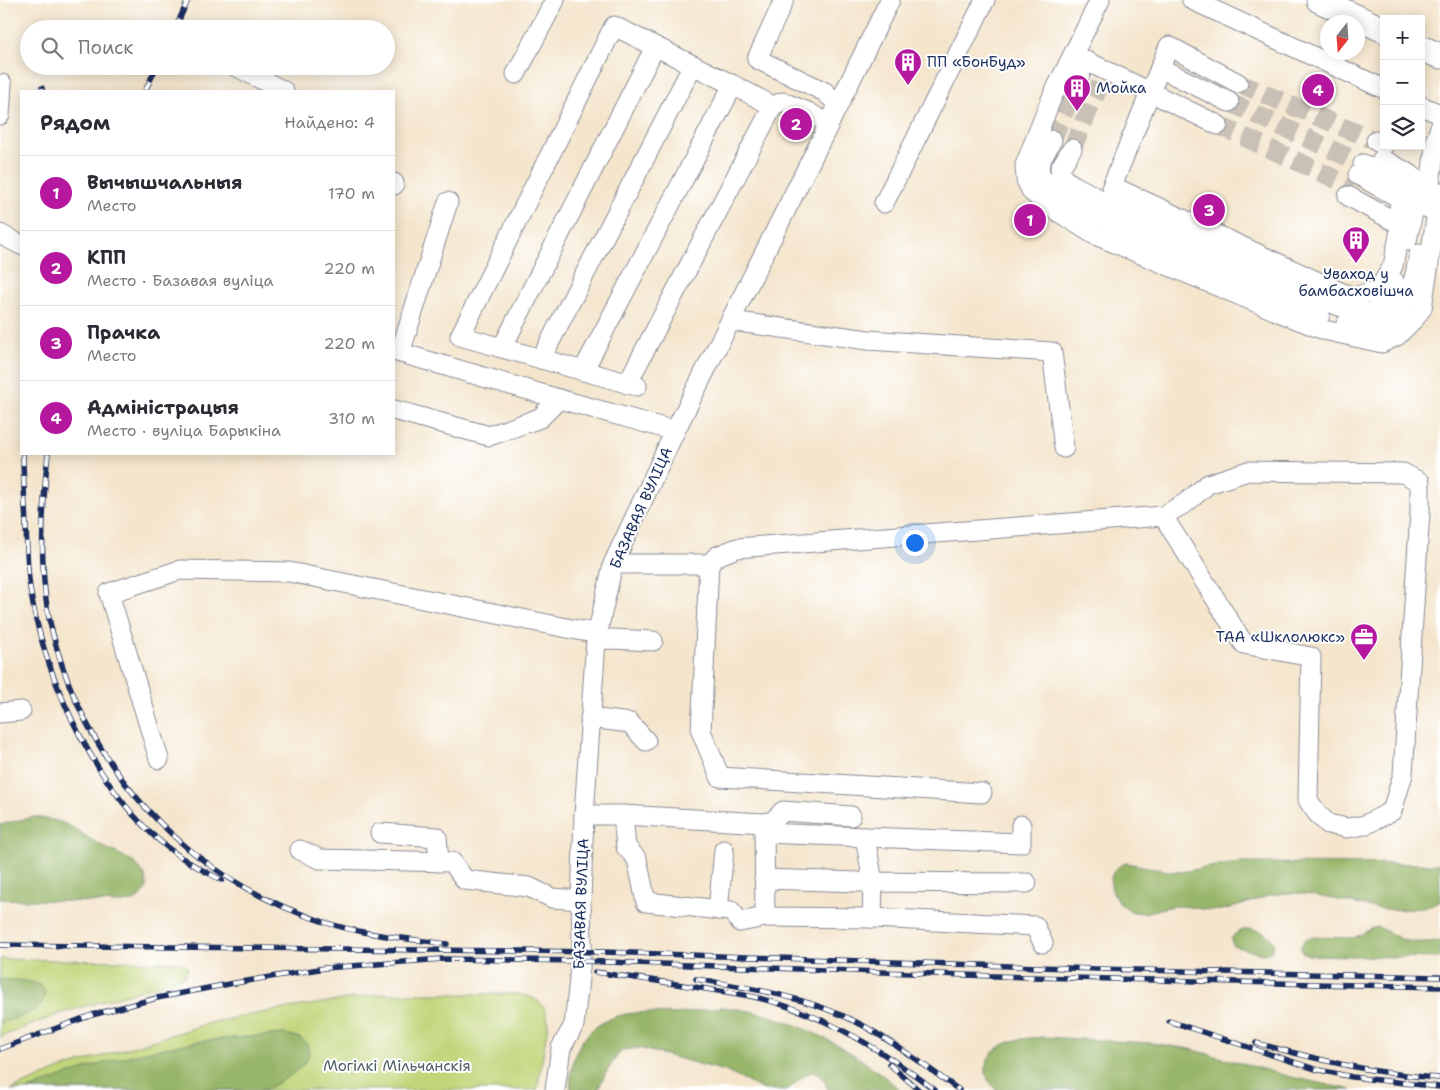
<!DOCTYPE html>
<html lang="ru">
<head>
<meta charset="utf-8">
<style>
  body { margin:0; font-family:"Shantell Sans",sans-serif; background:#f2f2f3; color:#2b2b33 }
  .controls { position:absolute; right:15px; top:15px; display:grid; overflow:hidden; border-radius:0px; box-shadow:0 2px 12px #0003 }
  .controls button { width:45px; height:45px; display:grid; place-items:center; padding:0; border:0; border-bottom:1px solid #e1e1e2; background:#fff; color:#2b2b33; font:25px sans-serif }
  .compass { position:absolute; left:1320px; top:15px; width:45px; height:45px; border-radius:50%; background:#fff; box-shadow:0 2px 12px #0003; rotate:197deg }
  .you { position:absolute; left:914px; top:542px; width:18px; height:18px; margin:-12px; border:4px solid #fff; border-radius:50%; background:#1a73e8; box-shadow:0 0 0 8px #1a73e833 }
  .badge { display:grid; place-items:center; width:32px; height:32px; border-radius:50%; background:#b5179e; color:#fff; font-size:16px; font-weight:700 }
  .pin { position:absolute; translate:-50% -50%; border:2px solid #fff; box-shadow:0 1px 5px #0006 }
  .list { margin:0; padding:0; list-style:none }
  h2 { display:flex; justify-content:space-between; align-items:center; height:65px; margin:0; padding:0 20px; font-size:21px }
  h2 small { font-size:16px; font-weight:400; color:#7c7c81 }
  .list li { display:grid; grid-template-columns:32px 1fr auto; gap:15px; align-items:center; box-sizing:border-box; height:75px; padding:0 20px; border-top:1px solid #e1e1e2 }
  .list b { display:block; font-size:19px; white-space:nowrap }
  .list p { margin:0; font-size:16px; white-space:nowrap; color:#7c7c81 }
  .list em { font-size:16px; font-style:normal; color:#7c7c81 }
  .icon { flex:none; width:28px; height:28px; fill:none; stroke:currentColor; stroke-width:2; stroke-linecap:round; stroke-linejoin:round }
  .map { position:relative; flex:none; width:1440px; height:1090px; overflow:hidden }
  .search { position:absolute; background:#fff; box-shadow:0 2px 12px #0003; left:20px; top:20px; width:375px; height:55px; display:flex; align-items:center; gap:12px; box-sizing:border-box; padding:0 18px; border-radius:28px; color:#7c7c81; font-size:19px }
  .panel { position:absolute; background:#fff; box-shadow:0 2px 12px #0003; left:20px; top:90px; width:375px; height:365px; border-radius:0px }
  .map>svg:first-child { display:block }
</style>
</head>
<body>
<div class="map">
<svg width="1440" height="1090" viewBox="0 0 1440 1090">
  <rect width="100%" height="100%" fill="#fff"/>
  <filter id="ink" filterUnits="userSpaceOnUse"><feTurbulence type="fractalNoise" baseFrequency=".02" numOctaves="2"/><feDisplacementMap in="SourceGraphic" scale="10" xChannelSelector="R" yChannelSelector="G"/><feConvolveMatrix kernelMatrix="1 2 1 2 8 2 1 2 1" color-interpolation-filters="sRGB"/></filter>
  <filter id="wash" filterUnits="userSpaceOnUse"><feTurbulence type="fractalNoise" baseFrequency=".0096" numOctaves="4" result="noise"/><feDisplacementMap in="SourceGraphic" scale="20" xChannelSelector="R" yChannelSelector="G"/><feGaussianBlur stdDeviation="1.12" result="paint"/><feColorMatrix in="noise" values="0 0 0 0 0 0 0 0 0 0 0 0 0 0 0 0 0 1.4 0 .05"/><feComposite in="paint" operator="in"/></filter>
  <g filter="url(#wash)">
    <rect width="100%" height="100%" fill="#f4e5cc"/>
    <!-- green -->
    <g fill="#c1d579" stroke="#6e826c">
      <polygon points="0,959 178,962 184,964 188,969 185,975 179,979 62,1013 0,1037"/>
      <path d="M381,994H518C537,997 548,1005 548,1025L537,1090H11L60,1069L213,1022L288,1008Z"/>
    </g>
    <!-- forest -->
    <g fill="#98b669" stroke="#5a7264">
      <path d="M35,817C46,819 56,820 66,824C76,829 85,836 95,842C106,849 119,853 130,860C144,868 156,889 137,899C133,902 127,902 122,903L0,899V825L19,820Z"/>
      <path d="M1126,863L1168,871L1180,872L1221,865L1241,863L1440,864V901C1391,924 1340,894 1290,893C1265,893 1245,907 1221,910C1205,912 1191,905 1175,906C1161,907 1149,915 1134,912C1112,907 1099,871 1126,863Z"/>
      <path d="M1377,927C1386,930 1392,935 1399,938C1413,944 1426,942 1440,941V958L1308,955L1302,952L1300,948L1304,940L1310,937L1354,938L1373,928Z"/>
      <path d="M1251,929C1261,931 1270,934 1274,944L1271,952L1262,954L1234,946L1231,940C1235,931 1242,930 1251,929Z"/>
      <path d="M0,980C11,980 45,978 45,995C44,1000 41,1005 37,1008C27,1016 12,1019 0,1023Z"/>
      <path d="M722,1007C785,1012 854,1048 900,1090H828C815,1054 803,1081 786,1090H764L725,1071L639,1048L624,1050L619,1053L605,1074L598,1090H571C570,1082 571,1075 572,1067C577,1038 597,1020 626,1014C642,1011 660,1014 676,1014C692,1013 707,1009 722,1007Z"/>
      <path d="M283,1034C292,1035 302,1037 307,1045C318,1065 277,1083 264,1090H29C80,1068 136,1052 191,1043C221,1038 252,1037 283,1034Z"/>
      <path d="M1044,1037L1151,1043L1190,1049L1291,1077L1352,1090H997C978,1076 985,1052 1005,1044C1018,1038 1031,1038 1044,1037Z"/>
    </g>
  </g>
  <g filter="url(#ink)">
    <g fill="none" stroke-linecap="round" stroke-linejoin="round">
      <!-- minor-tunnel -->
      <g stroke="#c9c1b6" stroke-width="19" stroke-dasharray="19 9" stroke-linecap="butt">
        <polyline points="1238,83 1376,141"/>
        <polyline points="1229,102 1363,164"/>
        <polyline points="1218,125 1353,187"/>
        <polyline points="1052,140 1080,75"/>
        <polyline points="1072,149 1100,84"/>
      </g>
      <!-- minor casing -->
      <g stroke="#888a95" stroke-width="21">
        <g id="minor">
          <polyline points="784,0 757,59 825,92 830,97 840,102"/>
          <polyline points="1100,0 1052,97 1025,165 1026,180 1032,192 1052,208 1093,234 1286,315 1324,330 1382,343 1397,336 1415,318 1422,308 1440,192"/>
          <polyline points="1192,0 1384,89"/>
          <polyline points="235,66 284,91"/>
          <polyline points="1160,68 1229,102"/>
          <polyline points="516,74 555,0"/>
          <polyline points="1080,75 1084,60 1218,125"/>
          <polyline points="1238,83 1169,46 1112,186 1338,291 1353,297 1378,290 1393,266 1401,225 1398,213 1401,199 1401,187 1393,178 1363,164"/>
          <polyline points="1421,106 1440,114"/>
          <polyline points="0,115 2,84"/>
          <polyline points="1052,140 1040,162 1039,173 1049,187 1066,199 1103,218 1320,315"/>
          <polyline points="1376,141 1384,145"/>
          <polyline points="1072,149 1060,168 1062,178 1075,186 1109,204 1320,299 1359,313 1373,312 1384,301 1394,281"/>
          <polyline points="1382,159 1410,174 1417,181 1417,193 1407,241"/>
          <polyline points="1358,175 1401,199"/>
          <polyline points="394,185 394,183"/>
          <polyline points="1348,196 1401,225"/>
          <polyline points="884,203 985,0"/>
          <polyline points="1427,208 1436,139 1440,127"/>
          <polyline points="0,234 21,245"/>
          <polyline points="731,321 868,340 1052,352 1064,448"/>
          <polyline points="1346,324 1358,328 1378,326 1399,312 1414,279 1419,254"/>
          <polyline points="502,348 655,47"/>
          <polyline points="394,351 559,399 675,431"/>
          <polyline points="400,353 448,202"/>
          <polyline points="541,359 693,65"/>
          <polyline points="583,371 733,85"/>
          <polyline points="627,384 773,106"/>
          <polyline points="637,386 460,336 614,26 733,85 773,106 783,102 808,112 829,124"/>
          <polyline points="394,410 489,436 540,418 559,399"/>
          <polyline points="613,564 709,564 717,556 737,548 1163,516 1187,502 1208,484 1248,471 1403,473 1420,482 1420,512 1403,774 1392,811 1365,825 1347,828 1328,824 1317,813 1308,800 1311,657 1244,644 1163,516"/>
          <polyline points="709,564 701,731 720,777 982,793"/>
          <polyline points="596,640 612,639 653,641"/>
          <polyline points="0,713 21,711"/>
          <polyline points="590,718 630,723 646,741"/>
          <polyline points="159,759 109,593 180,570 289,572 577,630 597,633"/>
          <polyline points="584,815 623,815 764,823 765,917 872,918 1035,926 1043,943"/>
          <polyline points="623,815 626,847 637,859 646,902 731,911 740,922 765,917"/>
          <polyline points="764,823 773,821 783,811 851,816"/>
          <polyline points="380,833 437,837 439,862"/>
          <polyline points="764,833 1021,843 1021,825"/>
          <polyline points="865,837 873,882 872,918"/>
          <polyline points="300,850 320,859 452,862 465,880 529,887 552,898 581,900"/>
          <polyline points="764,879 859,882 1027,883"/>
          <polyline points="718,910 724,850"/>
          <polyline points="555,1090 561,1048 574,1025 578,989 582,945 581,900 584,815 596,640 613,564 675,431 829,124 890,0"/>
        </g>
      </g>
      <!-- major casing -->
      <g stroke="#888a95" stroke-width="27">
        <g id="major">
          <polyline points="1319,0 1384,30"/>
          <polyline points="1421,48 1440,56"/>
        </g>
      </g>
      <!-- minor -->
      <use href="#minor" stroke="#fff" stroke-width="19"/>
      <!-- major -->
      <use href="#major" stroke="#fff" stroke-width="25"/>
      <!-- rail casing -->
      <g stroke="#1b2f5e" stroke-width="5.5">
        <g id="rail">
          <polyline points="175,29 188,0"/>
          <polyline points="42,91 42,88"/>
          <polyline points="145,91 157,66"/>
          <path d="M23,454C23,478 25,502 26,526C27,548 27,572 31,594C46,684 102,803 179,856C193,865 207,873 222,880"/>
          <path d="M48,454C42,508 38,573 51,627C85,767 184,876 321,921C362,935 405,938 447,944"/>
          <polyline points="0,945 603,952 1096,969 1440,977"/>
          <path d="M595,972C634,978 673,983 712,990C736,993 760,997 783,1005C838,1023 889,1055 935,1090"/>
          <path d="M696,979C753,988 812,998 864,1026C898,1045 928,1068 959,1090"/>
          <polyline points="1169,1021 1315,1069 1352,1077 1440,1087"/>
          <path d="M1256,1043C1317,1059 1377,1075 1440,1078"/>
          <polyline points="0,1049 92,1015 157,998 229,984 325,968 442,959 580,961 993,976 1440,987"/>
          <polyline points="889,1064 919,1090"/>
        </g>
      </g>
      <!-- rail -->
      <use href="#rail" stroke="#fff" stroke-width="4" stroke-dasharray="11" stroke-linecap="butt"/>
    </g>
  </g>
  <!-- icons -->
  <defs>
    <g id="building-pin" transform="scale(1.4375)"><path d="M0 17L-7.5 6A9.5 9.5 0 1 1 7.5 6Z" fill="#b5179e" stroke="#fff"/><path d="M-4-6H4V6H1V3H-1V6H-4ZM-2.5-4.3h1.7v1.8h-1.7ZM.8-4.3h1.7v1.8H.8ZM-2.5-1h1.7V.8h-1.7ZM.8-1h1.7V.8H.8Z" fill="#fff"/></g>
    <g id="office-pin" transform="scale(1.4375)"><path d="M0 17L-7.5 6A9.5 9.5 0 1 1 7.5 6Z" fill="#b5179e" stroke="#fff"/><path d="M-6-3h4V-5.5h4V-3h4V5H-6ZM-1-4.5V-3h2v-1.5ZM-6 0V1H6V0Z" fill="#fff"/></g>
  </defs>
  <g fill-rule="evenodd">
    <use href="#building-pin" x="908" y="62"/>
    <use href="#building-pin" x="1077" y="88"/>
    <use href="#building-pin" x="1356" y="240"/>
    <use href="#office-pin" x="1364" y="637"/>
  </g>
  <g text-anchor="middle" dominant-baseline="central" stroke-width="4" stroke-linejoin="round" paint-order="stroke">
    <!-- poi labels -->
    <g font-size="15" fill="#1b2f5e" stroke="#fff" text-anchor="start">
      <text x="927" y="62">ПП «БонБуд»</text>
      <text x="1096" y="88">Мойка</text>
      <text x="1356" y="274" text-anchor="middle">Уваход у<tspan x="1356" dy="17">бамбасховішча</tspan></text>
      <text x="1345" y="637" text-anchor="end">ТАА «Шклолюкс»</text>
    </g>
    <!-- street labels -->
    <g font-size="15" fill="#1b2f5e" stroke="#fff">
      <text transform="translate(641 508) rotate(-66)">БАЗАВАЯ ВУЛІЦА</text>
      <text transform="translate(581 904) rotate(-88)">БАЗАВАЯ ВУЛІЦА</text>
    </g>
    <!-- park labels -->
    <g font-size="15" fill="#4d6166" stroke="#fff">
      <text x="397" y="1066">Могілкі Мільчанскія</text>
    </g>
  </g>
</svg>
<div class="controls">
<button>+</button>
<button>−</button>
<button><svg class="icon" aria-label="layers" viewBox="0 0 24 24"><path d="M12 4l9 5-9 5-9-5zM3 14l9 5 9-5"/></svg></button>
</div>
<svg class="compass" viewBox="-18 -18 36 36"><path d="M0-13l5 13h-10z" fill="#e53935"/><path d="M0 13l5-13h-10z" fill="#7c7c81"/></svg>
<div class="you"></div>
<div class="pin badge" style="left:1030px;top:220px">1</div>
<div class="pin badge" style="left:796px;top:124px">2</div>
<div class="pin badge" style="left:1209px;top:210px">3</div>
<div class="pin badge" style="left:1318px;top:90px">4</div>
<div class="search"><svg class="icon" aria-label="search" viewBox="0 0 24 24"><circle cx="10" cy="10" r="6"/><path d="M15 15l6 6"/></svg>Поиск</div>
<section class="panel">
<h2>Рядом<small>Найдено: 4</small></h2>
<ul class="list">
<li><span class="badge">1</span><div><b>Вычышчальныя</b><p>Место</p></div><em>170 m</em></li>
<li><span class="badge">2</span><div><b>КПП</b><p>Место · Базавая вуліца</p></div><em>220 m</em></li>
<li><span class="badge">3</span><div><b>Прачка</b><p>Место</p></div><em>220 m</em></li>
<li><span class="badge">4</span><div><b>Адміністрацыя</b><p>Место · вуліца Барыкіна</p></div><em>310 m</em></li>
</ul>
</section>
</div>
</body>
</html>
